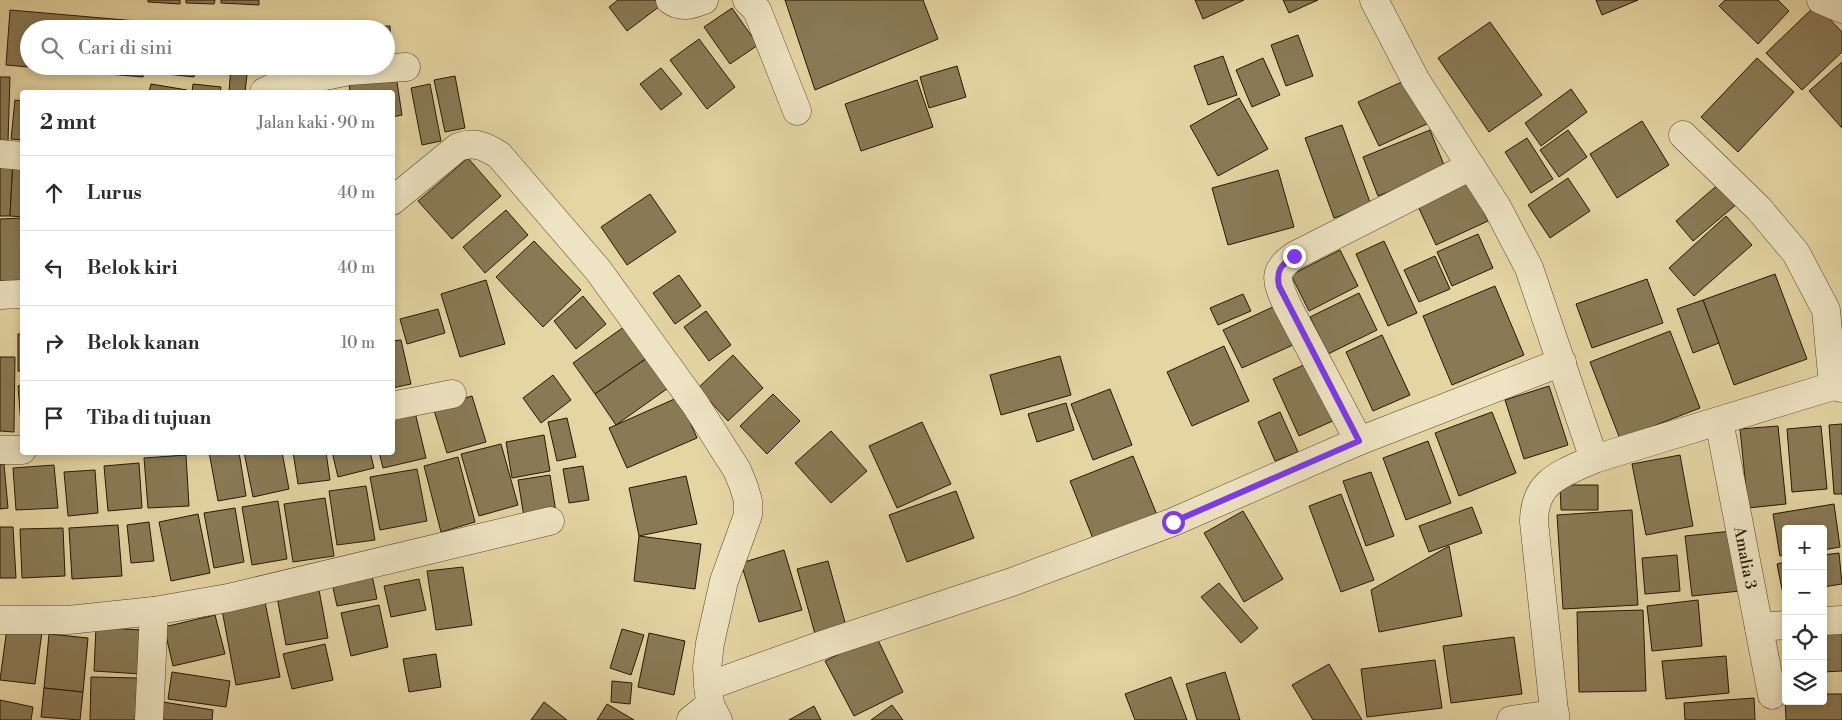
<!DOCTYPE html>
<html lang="id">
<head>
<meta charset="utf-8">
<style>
  body { margin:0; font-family:"Libre Bodoni",serif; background:#f2f2f3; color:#2b2b33 }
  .controls { position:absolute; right:15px; bottom:15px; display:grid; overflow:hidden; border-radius:5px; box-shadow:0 2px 8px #0003 }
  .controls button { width:45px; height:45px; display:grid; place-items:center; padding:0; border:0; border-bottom:1px solid #e1e1e2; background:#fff; color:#2b2b33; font:25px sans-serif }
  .stop { position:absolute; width:15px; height:15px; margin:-11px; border:4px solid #7c3aed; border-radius:50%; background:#fff }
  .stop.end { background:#7c3aed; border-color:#fff; box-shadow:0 1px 5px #0008 }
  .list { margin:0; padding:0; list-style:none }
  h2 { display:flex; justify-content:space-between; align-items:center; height:65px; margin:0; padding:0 20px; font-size:21px }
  h2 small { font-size:16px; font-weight:400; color:#7c7c81 }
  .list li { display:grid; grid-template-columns:32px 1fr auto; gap:15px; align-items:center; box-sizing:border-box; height:75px; padding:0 20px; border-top:1px solid #e1e1e2 }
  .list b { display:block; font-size:19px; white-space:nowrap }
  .list em { font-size:16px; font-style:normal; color:#7c7c81 }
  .icon { flex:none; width:28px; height:28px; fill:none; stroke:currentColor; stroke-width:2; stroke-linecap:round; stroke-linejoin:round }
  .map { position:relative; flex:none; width:1842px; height:720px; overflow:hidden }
  .search { position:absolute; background:#fff; box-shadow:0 2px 8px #0003; left:20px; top:20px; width:375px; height:55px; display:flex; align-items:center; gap:12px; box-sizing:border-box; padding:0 18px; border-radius:28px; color:#7c7c81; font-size:19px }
  .panel { position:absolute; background:#fff; box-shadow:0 2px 8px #0003; left:20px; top:90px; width:375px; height:365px; border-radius:5px }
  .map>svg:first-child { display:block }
</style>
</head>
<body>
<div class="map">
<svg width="1842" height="720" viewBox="0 0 1842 720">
  <rect width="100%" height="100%" fill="#e5d5a3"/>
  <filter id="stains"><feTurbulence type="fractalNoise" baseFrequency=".004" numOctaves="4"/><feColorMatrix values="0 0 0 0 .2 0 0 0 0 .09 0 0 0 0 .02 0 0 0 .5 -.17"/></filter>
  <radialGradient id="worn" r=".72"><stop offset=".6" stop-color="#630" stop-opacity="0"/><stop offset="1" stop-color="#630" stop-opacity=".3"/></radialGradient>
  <!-- building -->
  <g fill="#897a56" stroke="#251703">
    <polygon points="148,0 180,0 180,4 148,2"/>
    <polygon points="186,0 215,0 214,4 186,3"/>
    <polygon points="221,0 259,0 259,5 221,3"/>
    <polygon points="618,0 662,0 664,3 627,31 609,7"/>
    <polygon points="785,0 923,0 938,39 815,90"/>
    <polygon points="1195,0 1244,0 1203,19"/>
    <polygon points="1283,0 1318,0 1289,13"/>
    <polygon points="1596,0 1638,0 1602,15"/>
    <polygon points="1725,0 1778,0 1789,11 1758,44 1719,6"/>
    <polygon points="1816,5 1842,32 1842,52 1802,90 1766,53"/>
    <polygon points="732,8 758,45 730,64 704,27"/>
    <polygon points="10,10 148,22 148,29 29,29 29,66 144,66 143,77 6,65"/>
    <polygon points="153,21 199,26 199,29 153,29"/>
    <polygon points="1490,22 1542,95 1489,132 1438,58"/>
    <polygon points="390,26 391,68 386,66 386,29 347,29 347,27"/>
    <rect x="304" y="27" width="43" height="2"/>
    <polygon points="1298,35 1313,76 1286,86 1271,45"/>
    <polygon points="699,39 735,87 707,109 670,60"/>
    <polygon points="1223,56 1237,95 1208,105 1194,66"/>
    <polygon points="1263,58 1280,95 1252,107 1236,70"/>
    <polygon points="1757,58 1794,92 1738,152 1701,117"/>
    <polygon points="1842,62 1842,128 1809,91"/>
    <polygon points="149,66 195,66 194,77 148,72"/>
    <polygon points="231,66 248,66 245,92 229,92"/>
    <polygon points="957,66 966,97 929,108 920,77"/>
    <polygon points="661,68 682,94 661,110 640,84"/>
    <polygon points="395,69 402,115 392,117 392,92 350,92 348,76"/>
    <polygon points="455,76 465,128 445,132 434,80"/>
    <polygon points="0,77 10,77 8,142 0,141"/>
    <polygon points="1408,79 1429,123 1379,146 1358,102"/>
    <polygon points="917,80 933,127 861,151 845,104"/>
    <polygon points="151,84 187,90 187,92 149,92"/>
    <polygon points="193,84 221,87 220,92 192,92"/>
    <polygon points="430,84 441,141 422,145 411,88"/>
    <polygon points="1571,89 1587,112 1541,146 1525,123"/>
    <polygon points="1239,98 1268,149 1218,176 1190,126"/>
    <polygon points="15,100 22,101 22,140 11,139"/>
    <polygon points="1642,121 1669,165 1617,198 1590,154"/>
    <polygon points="1342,125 1371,205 1334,218 1305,138"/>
    <polygon points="1430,130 1446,170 1378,196 1363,157"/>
    <polygon points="1568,130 1587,157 1559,177 1540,150"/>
    <polygon points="1527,138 1553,179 1531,193 1505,152"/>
    <polygon points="468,158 501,196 452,239 418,201"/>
    <polygon points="0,160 13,160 10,216 0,216"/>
    <polygon points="13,160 22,161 22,217 10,216"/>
    <polygon points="1278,170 1294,227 1228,245 1212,188"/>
    <polygon points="1568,178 1590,211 1550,238 1528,205"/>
    <polygon points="1468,179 1488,221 1436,245 1416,202"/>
    <polygon points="1721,182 1738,203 1693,241 1676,221"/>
    <polygon points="650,194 676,232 627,265 601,227"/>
    <polygon points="506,210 528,235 485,273 463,247"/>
    <polygon points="1726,216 1752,245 1694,296 1669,268"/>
    <polygon points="22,218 22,281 0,281 0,219"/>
    <polygon points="1478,234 1493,268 1452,286 1437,252"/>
    <polygon points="534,241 581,290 543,327 496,277"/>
    <polygon points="1384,241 1417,313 1388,326 1356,254"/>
    <polygon points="1340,250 1358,286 1309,311 1291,275"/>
    <polygon points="1435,256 1450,289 1419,302 1404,270"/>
    <polygon points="1775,274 1807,359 1734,385 1703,300"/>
    <polygon points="679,275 701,306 675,324 653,293"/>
    <polygon points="1647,279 1663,323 1592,348 1576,304"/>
    <polygon points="486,280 505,344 460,357 441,294"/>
    <polygon points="1495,286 1524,355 1452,385 1423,316"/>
    <polygon points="1359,293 1377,330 1328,354 1310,317"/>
    <polygon points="1243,294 1251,311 1218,325 1210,308"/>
    <polygon points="583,296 606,324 576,349 554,321"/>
    <polygon points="1703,300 1719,343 1693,353 1677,309"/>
    <polygon points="1275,306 1293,345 1242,368 1223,330"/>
    <polygon points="438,309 445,333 407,344 400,319"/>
    <polygon points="706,311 731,345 709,361 684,327"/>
    <polygon points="628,324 650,356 595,394 573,363"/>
    <polygon points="1670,331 1700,408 1620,439 1590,362"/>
    <rect x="18" y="334" width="4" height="37"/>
    <polygon points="1382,335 1410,395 1373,411 1346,352"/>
    <polygon points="401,340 411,384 392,388 392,341"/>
    <polygon points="1224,346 1249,401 1192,426 1167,372"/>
    <polygon points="733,355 763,388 728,421 698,388"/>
    <polygon points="650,356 671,386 616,425 595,394"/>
    <polygon points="1060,356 1071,395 1001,415 990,375"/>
    <polygon points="0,357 15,357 14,432 0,431"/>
    <polygon points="1308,363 1335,420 1299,436 1273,379"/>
    <polygon points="553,375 571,400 541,423 523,398"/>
    <polygon points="22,385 22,438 18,386"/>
    <polygon points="1549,386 1568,445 1524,459 1505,400"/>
    <polygon points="1110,389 1132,445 1093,460 1071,404"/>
    <polygon points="773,394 800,421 767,454 740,426"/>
    <polygon points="472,396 486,442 447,453 433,407"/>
    <polygon points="679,397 697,438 627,468 609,428"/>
    <polygon points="1066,403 1074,430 1037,442 1028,414"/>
    <polygon points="414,408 426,458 383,468 379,452 392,452 392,413"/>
    <polygon points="1280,412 1298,452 1275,461 1258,422"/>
    <polygon points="1492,412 1516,473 1459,496 1435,433"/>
    <polygon points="567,418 576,457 557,461 548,422"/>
    <polygon points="922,422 951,484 897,508 869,446"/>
    <polygon points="1842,424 1842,494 1834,494 1829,425"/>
    <polygon points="1778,426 1786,504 1748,508 1740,429"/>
    <polygon points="1821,426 1827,489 1792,492 1787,429"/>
    <polygon points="831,431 867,471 831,503 795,463"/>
    <polygon points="544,435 550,471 512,478 506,442"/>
    <polygon points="1428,441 1451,503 1406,520 1383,458"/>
    <polygon points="501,444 518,505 479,516 461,454"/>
    <polygon points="209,452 239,452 246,496 218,501"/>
    <polygon points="244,452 282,452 289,489 253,497"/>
    <polygon points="293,452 326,452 330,480 298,484"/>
    <polygon points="332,452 370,452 374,468 338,477"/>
    <polygon points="186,455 189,506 148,508 144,458"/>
    <polygon points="1680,455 1693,526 1646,535 1632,464"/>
    <polygon points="1133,456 1157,515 1094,541 1070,481"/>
    <polygon points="458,457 475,522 441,532 424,466"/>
    <polygon points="139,463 142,508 108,511 104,466"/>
    <polygon points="4,464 8,508 0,509 0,465"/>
    <polygon points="54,465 58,508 16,510 13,468"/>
    <polygon points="583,466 589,500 569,503 563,469"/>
    <polygon points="417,469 427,521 380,530 370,477"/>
    <polygon points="95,470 98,513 68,516 64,472"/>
    <polygon points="1371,472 1394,536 1366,546 1343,481"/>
    <polygon points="550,475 556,512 524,517 518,480"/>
    <polygon points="686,476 697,524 639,536 629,488"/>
    <polygon points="1560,485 1598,485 1598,510 1561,510"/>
    <polygon points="366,486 375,540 337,545 329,491"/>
    <polygon points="956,491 974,538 907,562 889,515"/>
    <polygon points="1341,494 1374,580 1341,592 1309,506"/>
    <polygon points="325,498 334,556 293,562 284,504"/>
    <polygon points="278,501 287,559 252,565 242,507"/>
    <polygon points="1834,504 1840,547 1823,550 1823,529 1786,529 1786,555 1780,556 1773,514"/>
    <polygon points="1472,507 1482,533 1429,552 1419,526"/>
    <polygon points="235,508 244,562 214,568 204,513"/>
    <polygon points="1632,510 1638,605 1563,609 1557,515"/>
    <polygon points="1243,511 1283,579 1244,602 1204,533"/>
    <polygon points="198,514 210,573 171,581 159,522"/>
    <polygon points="149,522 154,561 131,563 127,525"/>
    <polygon points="118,525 122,576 72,579 69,528"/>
    <polygon points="0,527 13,527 16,578 0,578"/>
    <polygon points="63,528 65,576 22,578 20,529"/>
    <polygon points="1732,531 1740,591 1692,596 1685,536"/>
    <polygon points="639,536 701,544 695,589 634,581"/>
    <polygon points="1449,546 1462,616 1379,632 1371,590"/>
    <polygon points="784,550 802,610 759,622 741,563"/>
    <polygon points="1839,553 1842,584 1823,587 1823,555"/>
    <polygon points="1677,555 1680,591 1645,594 1642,558"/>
    <polygon points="828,561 846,626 815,634 797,569"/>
    <polygon points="1786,562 1786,594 1783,594 1777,564"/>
    <polygon points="463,567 472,625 436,630 427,571"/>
    <polygon points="372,575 377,599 337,606 332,583"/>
    <polygon points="419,579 426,610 391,617 384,586"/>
    <polygon points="1219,583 1258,628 1241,643 1201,597"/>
    <polygon points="319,590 328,638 286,645 277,597"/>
    <polygon points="1698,600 1702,646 1652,651 1647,606"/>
    <polygon points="265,602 280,677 236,685 222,610"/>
    <polygon points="379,605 388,647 351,656 341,613"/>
    <polygon points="1643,610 1646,691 1579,692 1577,612"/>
    <polygon points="215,615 225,654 173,666 164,627"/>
    <polygon points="96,627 142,630 141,674 94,671"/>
    <polygon points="7,628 42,632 35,684 0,680"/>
    <polygon points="1842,628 1842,671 1823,672 1823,630"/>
    <polygon points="622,629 644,635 631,675 610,668"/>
    <polygon points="649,633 685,641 674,695 638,687"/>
    <polygon points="1786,633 1786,676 1782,634"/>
    <polygon points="49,634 88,638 83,692 44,688"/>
    <polygon points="876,636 903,692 854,716 825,661"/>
    <polygon points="1514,637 1522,694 1451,703 1443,646"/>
    <polygon points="325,644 333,680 292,689 283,654"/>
    <polygon points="436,654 441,687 409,692 403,659"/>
    <polygon points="1726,656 1729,693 1666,699 1662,661"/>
    <polygon points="1435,660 1442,708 1367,717 1361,669"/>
    <polygon points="1329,664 1362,720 1313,720 1292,685"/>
    <polygon points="172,672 230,681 226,707 168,699"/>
    <polygon points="1225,672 1240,720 1197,720 1186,684"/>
    <polygon points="91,677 139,678 138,720 90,720"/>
    <polygon points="1171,677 1187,720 1135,720 1125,694"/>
    <polygon points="612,681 632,683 630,704 611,702"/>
    <polygon points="44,688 83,692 80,720 41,717"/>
    <polygon points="1823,694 1842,694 1842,720 1786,720 1785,695 1786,701 1823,701"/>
    <polygon points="1754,698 1755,720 1685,720 1684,703"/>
    <polygon points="0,700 33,707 31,720 0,720"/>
    <polygon points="163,702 213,710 212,720 160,720"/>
    <polygon points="544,702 567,720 531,720"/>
    <polygon points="607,704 634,720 597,720"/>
    <polygon points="892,705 903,720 871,720"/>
    <polygon points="814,706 821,720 789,720"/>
  </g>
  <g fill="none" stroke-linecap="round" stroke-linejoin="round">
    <!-- minor casing -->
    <g stroke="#55462b" stroke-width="29">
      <g id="minor">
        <path d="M670,0C681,9 693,4 704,0"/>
        <polyline points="747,0 757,10 797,111"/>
        <polyline points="1374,0 1415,79 1497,207 1529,268 1594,459"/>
        <polyline points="1821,0 1842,9"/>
        <polyline points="264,92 276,86 349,71 406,67"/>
        <polyline points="1683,135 1759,209 1796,253 1826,310 1833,386"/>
        <polyline points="0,154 22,156"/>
        <path d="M392,201L458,147C474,141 485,146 499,155L598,270L695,404L737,470L744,487L748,501V515L724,581L710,643L707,668L710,705L718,720"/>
        <polyline points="0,295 22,294"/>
        <polyline points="392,406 452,394"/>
        <polyline points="1719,421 1772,695"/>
        <path d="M1359,441L1287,305C1277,282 1271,272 1294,256L1471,166"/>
        <polyline points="0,450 22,450"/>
        <polyline points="0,620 68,620 154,611 228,598 550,521"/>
        <polyline points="1823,621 1842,620"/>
        <polyline points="1759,627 1786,625"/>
        <polyline points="708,686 825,644 1012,582 1173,522 1359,441 1562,362"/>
        <polyline points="149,720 154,611"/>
        <polyline points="691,720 710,705"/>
        <polyline points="1511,720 1555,714"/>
        <path d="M1555,720L1534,522C1534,481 1561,474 1594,459L1833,386L1842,388"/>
      </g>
    </g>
    <!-- minor -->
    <use href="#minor" stroke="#eee4c3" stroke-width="28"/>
  </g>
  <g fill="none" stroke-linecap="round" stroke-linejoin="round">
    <!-- route -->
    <path stroke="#7c3aed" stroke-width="6" d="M1173,522L1359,441L1279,286C1276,270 1281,265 1294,256"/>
  </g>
  <g text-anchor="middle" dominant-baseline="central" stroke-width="5" stroke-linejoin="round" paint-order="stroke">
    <!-- street labels -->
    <g font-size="16" fill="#251703" stroke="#eee4c3">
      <text transform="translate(1745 558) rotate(79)">Amalia 3</text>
    </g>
  </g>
  <rect width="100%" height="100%" filter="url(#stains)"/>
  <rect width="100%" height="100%" fill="url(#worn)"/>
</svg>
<div class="controls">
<button>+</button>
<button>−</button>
<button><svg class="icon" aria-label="locate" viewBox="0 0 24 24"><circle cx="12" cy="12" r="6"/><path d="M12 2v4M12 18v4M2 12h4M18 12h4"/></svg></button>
<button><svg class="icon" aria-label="layers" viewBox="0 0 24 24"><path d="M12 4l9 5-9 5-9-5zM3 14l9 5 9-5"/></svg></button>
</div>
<div class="stop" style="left:1173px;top:522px"></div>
<div class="stop end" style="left:1294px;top:256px"></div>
<div class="search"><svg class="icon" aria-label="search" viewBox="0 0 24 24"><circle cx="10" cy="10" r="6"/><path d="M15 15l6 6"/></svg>Cari di sini</div>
<section class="panel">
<h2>2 mnt<small>Jalan kaki · 90 m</small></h2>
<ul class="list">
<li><svg class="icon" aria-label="ahead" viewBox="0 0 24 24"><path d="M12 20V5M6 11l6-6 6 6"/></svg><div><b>Lurus</b></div><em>40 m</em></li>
<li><svg class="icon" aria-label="left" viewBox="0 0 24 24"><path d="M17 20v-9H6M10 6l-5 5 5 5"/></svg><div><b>Belok kiri</b></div><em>40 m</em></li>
<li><svg class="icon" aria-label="right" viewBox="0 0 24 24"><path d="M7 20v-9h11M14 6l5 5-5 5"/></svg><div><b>Belok kanan</b></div><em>10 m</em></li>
<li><svg class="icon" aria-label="arrive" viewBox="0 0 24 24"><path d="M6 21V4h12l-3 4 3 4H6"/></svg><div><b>Tiba di tujuan</b></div></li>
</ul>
</section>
</div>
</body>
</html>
